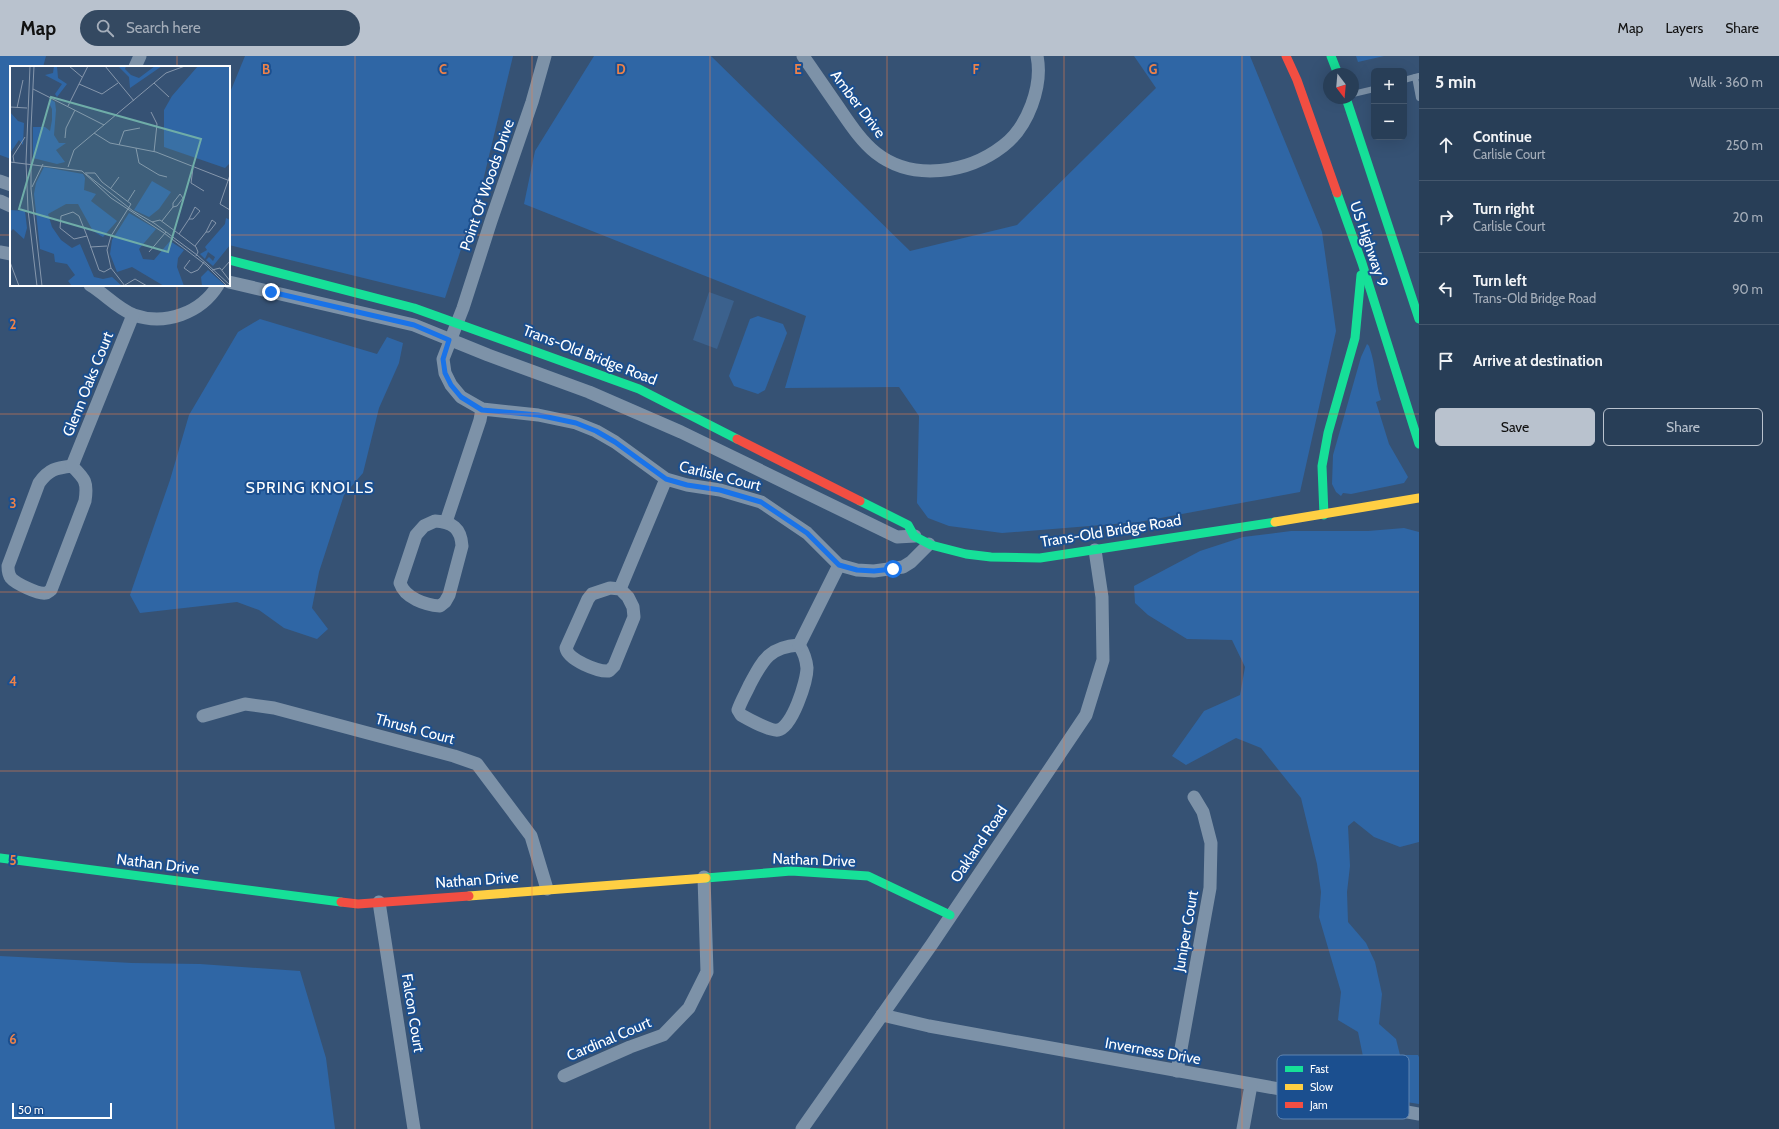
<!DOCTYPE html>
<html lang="en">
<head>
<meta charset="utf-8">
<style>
  body { margin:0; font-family:Cabin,sans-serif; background:#344961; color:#f1f3f6 }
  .controls { position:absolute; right:12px; top:12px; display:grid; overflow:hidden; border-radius:6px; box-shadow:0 4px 16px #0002 }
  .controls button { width:36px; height:36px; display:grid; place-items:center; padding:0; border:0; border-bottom:1px solid #44576d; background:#283e57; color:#f1f3f6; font:20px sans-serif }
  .compass { position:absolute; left:1323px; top:12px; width:36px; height:36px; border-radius:50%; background:#283e57; box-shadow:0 4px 16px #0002; rotate:164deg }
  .scale { position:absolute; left:12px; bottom:10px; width:100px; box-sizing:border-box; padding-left:4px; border:2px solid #fff; border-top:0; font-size:11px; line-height:14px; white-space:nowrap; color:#fff; -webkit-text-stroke:3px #1b4f8f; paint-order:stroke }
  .stop { position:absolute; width:12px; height:12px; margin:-9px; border:3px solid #1a73e8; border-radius:50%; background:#fff }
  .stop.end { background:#1a73e8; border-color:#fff; box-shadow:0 1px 4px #0008 }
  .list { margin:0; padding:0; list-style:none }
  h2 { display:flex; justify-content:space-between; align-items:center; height:52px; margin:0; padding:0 16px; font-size:17px }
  h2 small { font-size:13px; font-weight:400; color:#a5aeba }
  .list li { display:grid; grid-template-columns:26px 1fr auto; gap:12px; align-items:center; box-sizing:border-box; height:72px; padding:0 16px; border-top:1px solid #44576d }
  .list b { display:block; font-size:15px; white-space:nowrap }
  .list p { margin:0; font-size:13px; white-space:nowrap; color:#a5aeba }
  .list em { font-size:13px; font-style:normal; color:#a5aeba }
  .actions { display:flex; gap:8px; padding:12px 16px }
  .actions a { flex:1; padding:9px 0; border:1px solid #b9c2ce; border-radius:6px; text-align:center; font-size:14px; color:#b9c2ce }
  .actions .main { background:#b9c2ce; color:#111 }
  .icon { flex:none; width:22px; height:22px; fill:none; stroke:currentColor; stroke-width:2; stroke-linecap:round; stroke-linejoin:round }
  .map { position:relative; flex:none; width:1419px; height:1073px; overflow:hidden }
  header { display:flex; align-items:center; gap:24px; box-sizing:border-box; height:56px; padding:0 20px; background:#b9c2ce; color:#111 }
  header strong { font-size:19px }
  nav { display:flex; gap:22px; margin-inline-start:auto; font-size:14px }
  .search { width:280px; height:36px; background:#344961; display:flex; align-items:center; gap:10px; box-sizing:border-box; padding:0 14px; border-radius:22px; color:#a5aeba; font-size:15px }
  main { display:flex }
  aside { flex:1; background:#283e57 }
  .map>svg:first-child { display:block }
</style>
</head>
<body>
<header>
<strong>Map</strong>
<div class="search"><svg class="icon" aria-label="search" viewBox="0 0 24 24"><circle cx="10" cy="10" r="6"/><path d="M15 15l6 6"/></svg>Search here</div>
<nav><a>Map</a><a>Layers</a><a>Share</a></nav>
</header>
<main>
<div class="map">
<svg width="1419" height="1073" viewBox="0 0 1419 1073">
  <rect width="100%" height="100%" fill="#365274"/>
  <!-- green -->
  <g fill="#2f66a5">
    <polygon points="0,0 46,0 43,11 11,11 11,103 0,99"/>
    <polygon points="245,0 513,0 482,129 445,242 229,189 229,39"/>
    <polygon points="594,0 711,0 910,195 1017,169 1156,32 1134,0 1250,0 1322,176 1336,275 1300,436 1139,466 1002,477 949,470 928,462 917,447 919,360 899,331 785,332 806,260 524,148 535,95"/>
    <polygon points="1356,0 1384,0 1358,6"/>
    <polygon points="758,260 783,268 787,277 765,334 758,338 734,330 729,320 750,263"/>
    <polygon points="260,263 377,298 387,281 403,287 399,307 379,352 363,417 344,439 319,516 312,552 328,573 317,583 284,572 259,554 237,546 140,557 130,539 170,424 189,359 238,276"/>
    <path d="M1367,288L1369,290C1376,309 1375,325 1381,344L1376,346L1389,388L1408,421L1404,427L1351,438L1343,437L1341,440L1336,436L1332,428L1333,399L1361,301Z"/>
    <polygon points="1404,472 1419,476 1419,786 1400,791 1374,781 1354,765 1348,770 1350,810 1347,836 1348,866 1366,887 1375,906 1382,938 1379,968 1396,983 1400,999 1418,999 1419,1001 1419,1048 1387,1043 1368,1036 1368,1025 1358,976 1338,964 1341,936 1319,861 1321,836 1317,808 1301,742 1261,692 1236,682 1186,709 1172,700 1204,655 1240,639 1245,611 1232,584 1187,583 1148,559 1135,547 1134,530 1200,495 1243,481 1291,475 1368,475"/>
    <polygon points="0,900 132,907 200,908 300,915 326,1002 335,1073 0,1073"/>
  </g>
  <!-- water -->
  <polygon fill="#3b618d" points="709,236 734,245 717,293 693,284"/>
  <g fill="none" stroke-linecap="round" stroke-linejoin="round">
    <!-- lane -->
    <g stroke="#7d92a8" stroke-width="6">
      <polyline points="1415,21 1419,42"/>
      <polyline points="1404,24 1419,20"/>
      <polyline points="1353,38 1374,33"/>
    </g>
    <!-- street -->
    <g stroke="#7d92a8" stroke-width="13">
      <polyline points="545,0 532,46 491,165 463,252 443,303 445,317 451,329 461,341 482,353 538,359 576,367 596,375 615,386 666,423 687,429 720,434 761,446 807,477 839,509 857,514 874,515 903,511 911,506 929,488"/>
      <path d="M803,0C815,17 827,35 839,52C850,68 861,85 876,97C913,126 968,117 1003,90C1028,71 1043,30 1037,0"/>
      <polyline points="135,11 140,0"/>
      <polyline points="0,125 11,129"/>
      <polyline points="0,145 11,150"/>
      <polyline points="0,196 11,198"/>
      <polyline points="229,226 414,269 488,299 589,336 681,376 897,481 915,480"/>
      <path d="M90,229C105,238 118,253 134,259C165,270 201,257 218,229"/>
      <path d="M72,410C85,423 88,426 85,445L51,534C49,535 48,537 46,537C39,539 15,527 11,522C8,518 8,514 8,510L39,427C49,413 56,412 72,410Z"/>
      <polyline points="72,410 133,259"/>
      <path d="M435,465C452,466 461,472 462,490L449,539L445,546L440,550C425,549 405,542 400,527L416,479L424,470Z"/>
      <polyline points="446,466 480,364 482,353"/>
      <path d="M610,532L620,533L628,541L633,551L634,561L614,610L609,615C598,616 568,604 566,592L588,543L592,538Z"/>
      <polyline points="620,533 666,423"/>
      <path d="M799,589C804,597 806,602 807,612C807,625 792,672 778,674C772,676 748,663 741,659L738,654C741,645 746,637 750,628C763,604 769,591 799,589Z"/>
      <polyline points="799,589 839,509"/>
      <polyline points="203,660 245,648 274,652 454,700 477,708 531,780 547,833"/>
      <polyline points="379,846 414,1073"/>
      <polyline points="882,959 929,970 1419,1058"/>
      <polyline points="1177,1015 1210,832 1211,787 1203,756 1194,741"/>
      <polyline points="564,1020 630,991 663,979 689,952 707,916 704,821"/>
      <polyline points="802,1073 932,888 1086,659 1103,604 1102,541 1095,494"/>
      <polyline points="1243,1073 1251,1029"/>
    </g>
    <!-- fast -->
    <g stroke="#16e098" stroke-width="9">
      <polyline points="1331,0 1338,18"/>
      <polyline points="1346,42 1419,263"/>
      <polyline points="1337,137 1362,207 1419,388"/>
      <polyline points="229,204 414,252 639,333 737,383"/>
      <polyline points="860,445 908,469 914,480 931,489 966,498 991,501 1040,502 1275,466"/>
      <polyline points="1324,459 1322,410 1328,377 1355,282 1361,219"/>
      <polyline points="0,802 341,846"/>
      <polyline points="706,822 791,815 868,820 950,859"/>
    </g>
    <!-- slow -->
    <g stroke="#ffcf43" stroke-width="9">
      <polyline points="1275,466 1419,442"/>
      <polyline points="469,840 706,822"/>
    </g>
    <!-- jam -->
    <g stroke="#f24e42" stroke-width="9">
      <polyline points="1286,0 1297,24 1337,137"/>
      <polyline points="737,383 860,445"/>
      <polyline points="341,846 358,848 469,840"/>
    </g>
  </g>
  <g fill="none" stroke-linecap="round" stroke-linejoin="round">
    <!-- route -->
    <polyline stroke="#1a73e8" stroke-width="5" points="271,236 414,269 449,284 443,303 445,317 451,329 461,341 482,354 538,359 576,367 596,375 615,386 666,423 687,429 720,434 761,446 807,477 839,509 857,514 874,515 893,513"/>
  </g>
  <!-- grid -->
  <path fill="none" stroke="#ee8249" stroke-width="1" stroke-opacity="0.55" d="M177,0V11M355,0V1073M532,0V1073M710,0V1073M887,0V1073M1064,0V1073M1242,0V1073M0,179H11M229,179H1419M177,229V1073M0,358H1419M0,536H1419M0,715H1419M0,894H1419"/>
  <g text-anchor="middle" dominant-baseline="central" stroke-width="4" stroke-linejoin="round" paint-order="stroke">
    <!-- street labels -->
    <g font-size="15" fill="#fff" stroke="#1b4f8f">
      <text transform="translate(858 48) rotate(53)">Amber Drive</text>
      <text transform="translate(487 129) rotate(-71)">Point Of Woods Drive</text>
      <text transform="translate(1369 188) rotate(71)">US Highway 9</text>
      <text transform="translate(590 299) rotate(21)">Trans-Old Bridge Road</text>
      <text transform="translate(88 328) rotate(-68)">Glenn Oaks Court</text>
      <text transform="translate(720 420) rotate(14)">Carlisle Court</text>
      <text transform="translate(1111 475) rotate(-9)">Trans-Old Bridge Road</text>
      <text transform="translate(415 673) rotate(15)">Thrush Court</text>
      <text transform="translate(979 788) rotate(-56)">Oakland Road</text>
      <text transform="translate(814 804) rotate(2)">Nathan Drive</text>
      <text transform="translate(158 808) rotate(7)">Nathan Drive</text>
      <text transform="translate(477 824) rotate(-4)">Nathan Drive</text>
      <text transform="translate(1186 875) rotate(-80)">Juniper Court</text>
      <text transform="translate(413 957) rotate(81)">Falcon Court</text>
      <text transform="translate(609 983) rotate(-23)">Cardinal Court</text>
      <text transform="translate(1153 995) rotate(10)">Inverness Drive</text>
    </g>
    <!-- neighbourhood labels -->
    <g font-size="16" letter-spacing="1" fill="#fff" stroke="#1b4f8f">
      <text x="310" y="431">SPRING KNOLLS</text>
    </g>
  </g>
  <!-- overview -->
  <g transform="translate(10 10)">
    <rect width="220" height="220" fill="#365274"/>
    <path d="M44,0H47L48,12L57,18L47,31L45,28L52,18L35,9L43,7ZM108,0H116L115,3L121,9L129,12L145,0H152L120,22L119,11ZM188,0H220V97L215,102L154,81V44L162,30ZM40,33L45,36L46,44L44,69L49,77H56L46,84L55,96L47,98L23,92V61H35L40,65L42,54V43L39,37ZM0,46L8,55L14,57L13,79L9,74L0,87ZM34,101L73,108L75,112L74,124L86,128L81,135L107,155L93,171L83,165L68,138H56L38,148L42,161L51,174L62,182L70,178L84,211L93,213L102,211L112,220H62L58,215L65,209L57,198L45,196L44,188L30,183L24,128L26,117ZM142,115L161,126L149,143L139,151L124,144ZM0,144L15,145L17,162L14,173L3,163L0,166ZM119,147L146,163L129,183L133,193L144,194L160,175L174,184L168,192L167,201L174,220H154L122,201L107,206L100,188L102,174ZM216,152L220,154V179L203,200L196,194L199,191L203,195L205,191L198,186L195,193L190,188L197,184L195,181L215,158ZM198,204L216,220H192L191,211Z" fill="#2f66a5"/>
    <path fill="none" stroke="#8697ac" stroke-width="1" d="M20,0L16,96L18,144L27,220M24,0L21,62V123L32,220M59,0L72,11M95,0L124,35M144,17L159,31M69,18L92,28L108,17M23,23L94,59M58,40L78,0M0,41L17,42M7,42L13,14M141,46L147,58L144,86M84,67L100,77L146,86L220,115M55,72L56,62L65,44M109,79L114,65L130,62M126,82L129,97L149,109L157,111M0,96L72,105L101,132L154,167L196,199L217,220M4,96L3,90L15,71M58,101L64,84L156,7L175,0M183,102L181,117L194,125M75,107H85L92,116L121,138L101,170L97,184L101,202L115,220M76,108L123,145L144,157L187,189L220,219M220,109L210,138L220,144M22,121L33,98M101,122L109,111M170,128L173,132L167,140L163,141V137ZM118,135L125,124M185,141L190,145L183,153H179ZM63,146L69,150L77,170L64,173L50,162L51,150ZM202,154L206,157L199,166H196ZM152,155L163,141M142,156L150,154L169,168L186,181L188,186L186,190M169,168L179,153M77,170L89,204L94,206L101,202M185,180L196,166M80,181L97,180M139,186L156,166M180,194L174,202L181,207L188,204L194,196M0,196L9,220M202,204L210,202L220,215M212,204L220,195M115,219L125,213L137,220"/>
    <path fill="#6fada8" fill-opacity="0.15" stroke="#6fada8" stroke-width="2" d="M41,31L191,73L158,186L9,143Z"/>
    <rect width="220" height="220" fill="none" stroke="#fff" stroke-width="2"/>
  </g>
  <!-- legend -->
  <rect x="1277" y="999" width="132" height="64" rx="6" fill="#1b4f8f" stroke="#5f84b1" stroke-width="1"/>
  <rect x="1285" y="1010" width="18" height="6" fill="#16e098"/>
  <rect x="1285" y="1028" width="18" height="6" fill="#ffcf43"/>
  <rect x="1285" y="1046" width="18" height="6" fill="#f24e42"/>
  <g font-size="11" fill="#fff">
    <text x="1310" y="1017">Fast</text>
    <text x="1310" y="1035">Slow</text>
    <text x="1310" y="1053">Jam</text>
  </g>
  <g font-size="13" text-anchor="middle" font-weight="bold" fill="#ee8249" stroke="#1b4f8f" stroke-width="4" stroke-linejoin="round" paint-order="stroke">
    <text x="266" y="18">B</text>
    <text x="443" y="18">C</text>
    <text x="621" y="18">D</text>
    <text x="798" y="18">E</text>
    <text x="976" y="18">F</text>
    <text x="1153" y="18">G</text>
    <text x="13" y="273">2</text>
    <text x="13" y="452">3</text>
    <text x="13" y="630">4</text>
    <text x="13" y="809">5</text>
    <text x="13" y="988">6</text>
  </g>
</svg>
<div class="controls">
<button>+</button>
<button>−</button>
</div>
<svg class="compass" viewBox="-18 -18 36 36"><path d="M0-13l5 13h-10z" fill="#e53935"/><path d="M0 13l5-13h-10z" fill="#a5aeba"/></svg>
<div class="scale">50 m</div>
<div class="stop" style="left:893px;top:513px"></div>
<div class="stop end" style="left:271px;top:236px"></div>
</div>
<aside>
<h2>5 min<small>Walk · 360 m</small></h2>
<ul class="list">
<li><svg class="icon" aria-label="ahead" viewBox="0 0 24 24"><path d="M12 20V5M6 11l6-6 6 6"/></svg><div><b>Continue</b><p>Carlisle Court</p></div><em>250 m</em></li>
<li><svg class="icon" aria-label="right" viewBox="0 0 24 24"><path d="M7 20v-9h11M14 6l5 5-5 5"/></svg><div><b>Turn right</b><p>Carlisle Court</p></div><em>20 m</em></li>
<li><svg class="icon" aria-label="left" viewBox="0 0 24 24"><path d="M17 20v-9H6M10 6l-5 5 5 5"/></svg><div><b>Turn left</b><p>Trans-Old Bridge Road</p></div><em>90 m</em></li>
<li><svg class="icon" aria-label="arrive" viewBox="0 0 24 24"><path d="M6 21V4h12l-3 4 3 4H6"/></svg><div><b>Arrive at destination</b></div></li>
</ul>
<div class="actions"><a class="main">Save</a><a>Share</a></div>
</aside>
</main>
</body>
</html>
